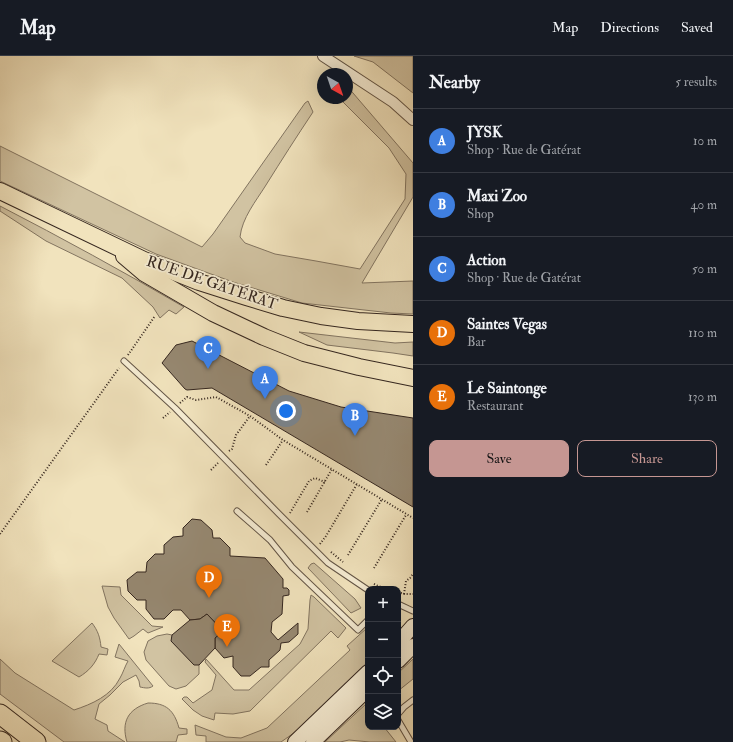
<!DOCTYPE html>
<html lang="en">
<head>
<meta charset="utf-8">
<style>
  body { margin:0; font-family:"IM FELL Double Pica",serif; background:#242831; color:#f1f3f6 }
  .controls { position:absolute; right:12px; bottom:12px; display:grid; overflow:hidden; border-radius:8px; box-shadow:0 4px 16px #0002 }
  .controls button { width:36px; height:36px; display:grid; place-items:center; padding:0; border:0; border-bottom:1px solid #363941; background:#171b24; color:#f1f3f6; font:20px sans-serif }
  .compass { position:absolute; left:317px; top:12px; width:36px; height:36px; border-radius:50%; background:#171b24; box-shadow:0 4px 16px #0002; rotate:140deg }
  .you { position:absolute; left:286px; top:355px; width:14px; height:14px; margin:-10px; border:3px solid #fff; border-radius:50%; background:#1a73e8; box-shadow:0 0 0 6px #1a73e833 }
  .badge { display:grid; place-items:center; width:26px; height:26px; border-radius:50%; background:#c59692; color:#fff; font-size:13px; font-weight:700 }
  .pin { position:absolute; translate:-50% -33px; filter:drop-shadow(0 1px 2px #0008) }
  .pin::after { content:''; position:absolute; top:21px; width:14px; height:12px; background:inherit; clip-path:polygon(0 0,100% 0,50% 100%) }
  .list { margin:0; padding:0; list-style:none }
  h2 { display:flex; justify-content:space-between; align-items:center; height:52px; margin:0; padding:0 16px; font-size:17px }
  h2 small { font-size:13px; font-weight:400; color:#9ea1a6 }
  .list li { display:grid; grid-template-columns:26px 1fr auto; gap:12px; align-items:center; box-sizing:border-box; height:64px; padding:0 16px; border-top:1px solid #363941 }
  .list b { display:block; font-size:15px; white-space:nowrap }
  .list p { margin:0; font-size:13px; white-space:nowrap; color:#9ea1a6 }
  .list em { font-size:13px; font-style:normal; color:#9ea1a6 }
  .actions { display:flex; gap:8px; padding:12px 16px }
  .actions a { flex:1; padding:9px 0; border:1px solid #c59692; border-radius:8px; text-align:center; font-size:14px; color:#c59692 }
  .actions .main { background:#c59692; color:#111 }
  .icon { flex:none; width:22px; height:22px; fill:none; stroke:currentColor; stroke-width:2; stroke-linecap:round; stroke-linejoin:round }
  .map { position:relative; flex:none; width:413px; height:686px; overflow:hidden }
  header { display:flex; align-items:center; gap:24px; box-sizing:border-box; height:56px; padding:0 20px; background:#171b24; border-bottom:1px solid #363941 }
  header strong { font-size:19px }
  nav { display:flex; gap:22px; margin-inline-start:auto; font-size:14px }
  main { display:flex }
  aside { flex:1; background:#171b24 }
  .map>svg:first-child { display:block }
</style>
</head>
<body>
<header>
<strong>Map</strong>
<nav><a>Map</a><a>Directions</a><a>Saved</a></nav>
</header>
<main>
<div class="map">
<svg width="413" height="686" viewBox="0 0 413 686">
  <rect width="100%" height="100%" fill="#f1e3bd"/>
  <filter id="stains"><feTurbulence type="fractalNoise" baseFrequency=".005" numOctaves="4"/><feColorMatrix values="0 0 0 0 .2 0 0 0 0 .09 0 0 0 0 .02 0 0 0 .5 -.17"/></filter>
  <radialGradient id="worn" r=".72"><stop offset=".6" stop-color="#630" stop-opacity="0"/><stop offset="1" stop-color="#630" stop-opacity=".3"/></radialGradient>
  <!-- green -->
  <g fill="#d1c3a2" stroke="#827460">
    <polygon points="354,0 413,0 413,37 373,6"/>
    <path d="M347,30L413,107V141L362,227L413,225V258L391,257L302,247L233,226L156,198L0,125V90L202,191L213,178L305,47L308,45L313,56C297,80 281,105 266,129C256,145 242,162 240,181L245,187L275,198L316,205L360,213L405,143L406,118L389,92L339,42H347Z"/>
    <path d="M0,150C62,182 124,216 184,251L176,258L169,254L160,262L153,251L122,222L46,185L0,155Z"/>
    <polygon points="299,276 395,287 413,286 413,300 393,297 327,289"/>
    <polygon points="314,507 355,543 361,552 351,557 308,512 311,508"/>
    <polygon points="102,530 120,531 121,539 152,570 163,571 148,577 143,573 134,580 129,583 114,562 108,551"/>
    <polygon points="311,539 314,541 346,572 338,582 331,575 250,655 233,658 215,657 214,664 202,660 193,654 182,643 184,641 187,641 193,647 212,634 216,619 205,606 206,603 234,634 249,634 300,588 308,573 310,544"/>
    <path d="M92,567C98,575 100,581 101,591L108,593L107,599L99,598C95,608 89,615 79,621L52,605Z"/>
    <polygon points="368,571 368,608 301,672 281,686 206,686 206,680 196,679 195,669 226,681 241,682 267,672 350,594 347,590"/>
    <polygon points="167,578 172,579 199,609 199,618 186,630 176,633 169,630 146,604 144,596 148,585 157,580"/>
    <path d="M119,588L153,630C149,633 145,632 140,631L139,625L136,619L123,626L110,639L99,648L95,663L107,669L108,675L125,686H64L0,638V603L15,617L74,654C92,648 111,640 120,622C123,617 125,610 128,605L115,601Z"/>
    <polygon points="413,603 413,623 398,635 398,617"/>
    <polygon points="368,646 368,671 384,671 396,686 370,686 349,684 340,686 325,686"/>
    <path d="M148,647C166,647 174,654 179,672L187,673V678L178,679L176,686H127C121,666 128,653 148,647Z"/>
  </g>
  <!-- building -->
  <g fill="#968871" stroke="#34261f">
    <polygon points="192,285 289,335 341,351 413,362 413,451 212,332 187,334 185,333 162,307 176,289"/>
    <polygon points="192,463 201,464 212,474 213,482 220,482 230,492 230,500 265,502 283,523 283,532 287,532 289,534 289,539 283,540 282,558 272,566 271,576 278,584 298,567 298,578 289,586 281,587 280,594 269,604 269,611 261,611 250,620 241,620 233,611 233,600 224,602 215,592 215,582 223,575 207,558 200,563 190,564 181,554 173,554 164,563 154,563 146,553 146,544 137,544 128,535 127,524 137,516 146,516 147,506 155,498 164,498 164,489 173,481 183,480 183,472"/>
    <polygon points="207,558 223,575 215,582 215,592 199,609 194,609 171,585 172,579 190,564 200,563"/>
  </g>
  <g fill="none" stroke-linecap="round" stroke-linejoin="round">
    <!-- lane casing -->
    <g stroke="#635546" stroke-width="7">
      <g id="lane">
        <polyline points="124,305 175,352 279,458 328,507 368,534"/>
        <polyline points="237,455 270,484 292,511 358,574 368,564"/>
        <polyline points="398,548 413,555"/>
        <polyline points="398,658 404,651 413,644"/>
        <polyline points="398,664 411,686"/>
      </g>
    </g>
    <!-- street casing -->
    <g stroke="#635546" stroke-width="12">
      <polyline id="street" points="323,0 393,46 413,64"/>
    </g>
    <!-- secondary casing -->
    <g stroke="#34261f" stroke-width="16">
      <g id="secondary">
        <polyline points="398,587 413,570"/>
        <polyline points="398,605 413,590"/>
        <polyline points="295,686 368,616"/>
        <polyline points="313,686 368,633"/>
      </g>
    </g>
    <!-- primary casing -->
    <g stroke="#34261f" stroke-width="18">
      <g id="primary">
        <polyline points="0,135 144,204 199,226 246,241 283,252 321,260 358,265 413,268"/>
        <polyline points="124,200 144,217 213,257 264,281 304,297 359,311 413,322"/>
      </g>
    </g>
    <!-- highway casing -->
    <g stroke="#34261f" stroke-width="21">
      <g id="highway">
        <polyline points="0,658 36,686"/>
        <polyline points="0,685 2,686"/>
      </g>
    </g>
    <!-- path -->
    <g stroke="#34261f" stroke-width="2" stroke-dasharray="1 2" stroke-linecap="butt">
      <polyline points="128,299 155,260"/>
      <polyline points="180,347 187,341 196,344 216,341 250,360 283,384 413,462"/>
      <polyline points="163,362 170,356"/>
      <polyline points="229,395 232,393 236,379 250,360"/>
      <polyline points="266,409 283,384"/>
      <polyline points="211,414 218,407"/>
      <polyline points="307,456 332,413"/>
      <polyline points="290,457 309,425 315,422 325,426"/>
      <polyline points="0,478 119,312"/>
      <polyline points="320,488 326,480 357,428"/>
      <polyline points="331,496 343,506"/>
      <polyline points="348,499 382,443"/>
      <polyline points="374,512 406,459"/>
      <polyline points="374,528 378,530 388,533"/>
      <polyline points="398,536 404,538 413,538"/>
      <polyline points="404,538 406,525 410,522 413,518"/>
    </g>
    <!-- lane -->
    <use href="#lane" stroke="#f6edd4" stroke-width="5"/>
    <!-- street -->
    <use href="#street" stroke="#f6edd4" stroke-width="10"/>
    <!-- secondary -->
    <use href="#secondary" stroke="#f6edd4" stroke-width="14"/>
    <!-- primary -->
    <use href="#primary" stroke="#f1e3bd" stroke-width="16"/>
    <!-- highway -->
    <use href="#highway" stroke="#f1e3bd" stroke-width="19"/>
  </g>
  <g text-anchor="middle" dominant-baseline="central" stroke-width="3.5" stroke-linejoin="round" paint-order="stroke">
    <!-- street labels -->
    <g font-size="15" fill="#34261f" stroke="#f6edd4">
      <text transform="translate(212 227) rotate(19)">RUE DE GATÉRAT</text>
    </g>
  </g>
  <rect width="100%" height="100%" filter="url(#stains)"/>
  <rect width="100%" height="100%" fill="url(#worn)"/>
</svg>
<div class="controls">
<button>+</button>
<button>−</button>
<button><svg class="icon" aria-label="locate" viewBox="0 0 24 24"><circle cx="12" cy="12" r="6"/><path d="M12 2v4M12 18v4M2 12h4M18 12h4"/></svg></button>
<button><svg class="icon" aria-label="layers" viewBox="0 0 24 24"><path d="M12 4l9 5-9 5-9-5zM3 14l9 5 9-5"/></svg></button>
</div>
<svg class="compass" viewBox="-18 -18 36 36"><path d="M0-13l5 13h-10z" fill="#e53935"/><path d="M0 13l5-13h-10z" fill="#9ea1a6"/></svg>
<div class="you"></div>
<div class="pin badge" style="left:265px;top:343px;background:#3f7fe0">A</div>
<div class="pin badge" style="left:355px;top:380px;background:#3f7fe0">B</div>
<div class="pin badge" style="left:208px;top:313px;background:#3f7fe0">C</div>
<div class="pin badge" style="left:209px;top:542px;background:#e8710a">D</div>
<div class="pin badge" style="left:227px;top:591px;background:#e8710a">E</div>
</div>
<aside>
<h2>Nearby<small>5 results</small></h2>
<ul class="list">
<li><span class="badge" style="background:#3f7fe0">A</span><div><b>JYSK</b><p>Shop · Rue de Gatérat</p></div><em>10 m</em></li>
<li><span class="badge" style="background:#3f7fe0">B</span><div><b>Maxi Zoo</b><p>Shop</p></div><em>40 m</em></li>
<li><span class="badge" style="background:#3f7fe0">C</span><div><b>Action</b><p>Shop · Rue de Gatérat</p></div><em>50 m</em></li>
<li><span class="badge" style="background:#e8710a">D</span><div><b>Saintes Vegas</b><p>Bar</p></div><em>110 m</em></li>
<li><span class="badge" style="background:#e8710a">E</span><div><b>Le Saintonge</b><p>Restaurant</p></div><em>130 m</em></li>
</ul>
<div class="actions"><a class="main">Save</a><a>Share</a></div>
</aside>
</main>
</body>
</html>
